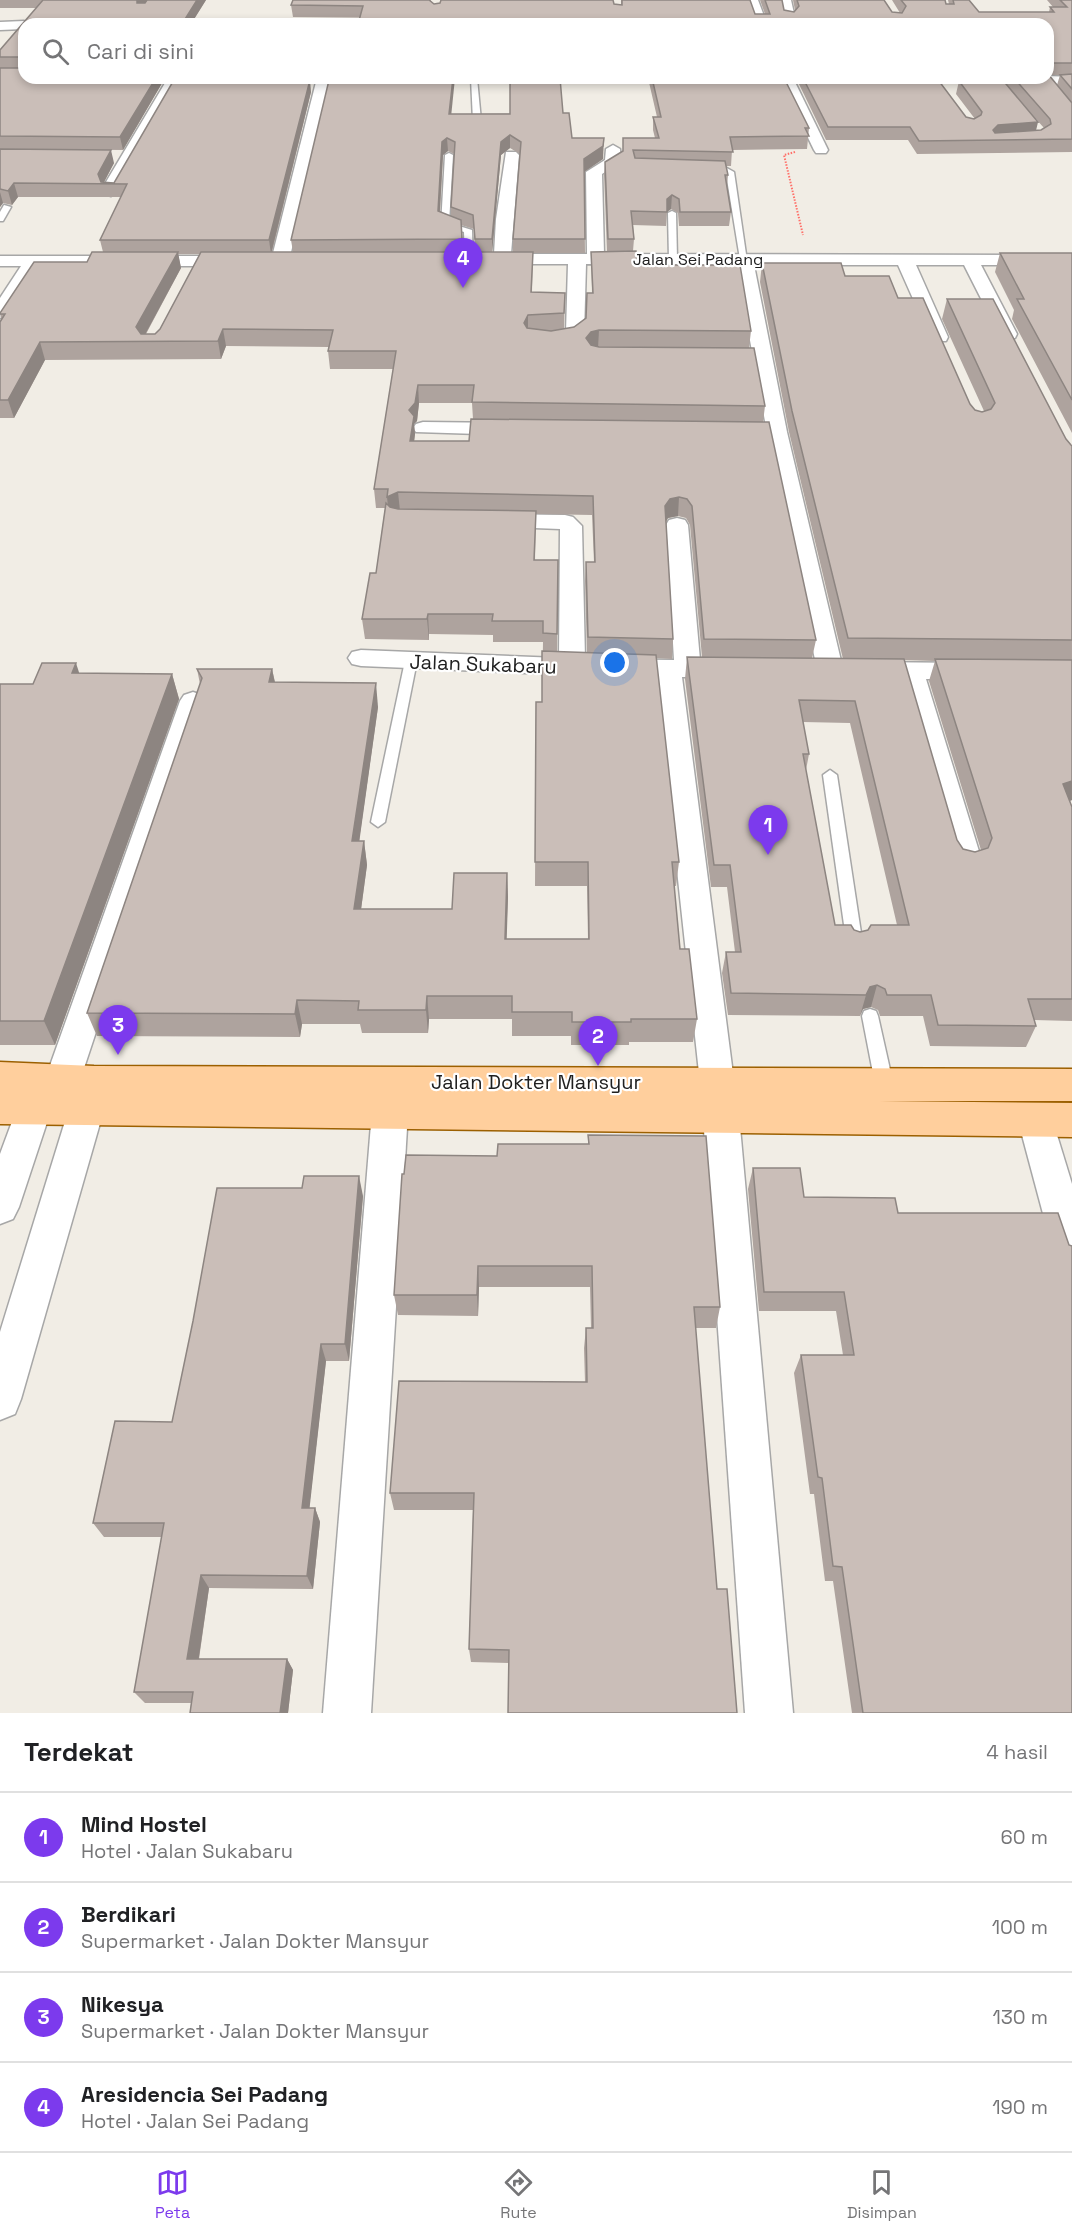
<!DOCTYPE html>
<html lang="id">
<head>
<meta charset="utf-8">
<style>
  body { margin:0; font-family:"Space Grotesk",sans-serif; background:#f6f6f6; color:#202124 }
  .you { position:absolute; left:615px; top:663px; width:21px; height:21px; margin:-15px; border:4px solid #fff; border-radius:50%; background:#1a73e8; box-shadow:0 0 0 9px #1a73e833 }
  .badge { display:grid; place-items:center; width:39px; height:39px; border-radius:50%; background:#7c3aed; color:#fff; font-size:20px; font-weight:700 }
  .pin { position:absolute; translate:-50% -50px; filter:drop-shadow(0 2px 3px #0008) }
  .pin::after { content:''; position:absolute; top:32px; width:21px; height:18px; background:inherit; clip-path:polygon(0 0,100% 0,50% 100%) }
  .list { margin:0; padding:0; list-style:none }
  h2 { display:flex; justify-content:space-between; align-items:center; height:78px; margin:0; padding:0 24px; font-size:26px }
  h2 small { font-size:20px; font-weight:400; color:#757577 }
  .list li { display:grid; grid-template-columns:39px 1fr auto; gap:18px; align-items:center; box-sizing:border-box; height:90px; padding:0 24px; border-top:2px solid #e0e0e0 }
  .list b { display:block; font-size:22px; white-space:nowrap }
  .list p { margin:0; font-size:20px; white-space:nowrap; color:#757577 }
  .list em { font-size:20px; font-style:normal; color:#757577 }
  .icon { flex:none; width:33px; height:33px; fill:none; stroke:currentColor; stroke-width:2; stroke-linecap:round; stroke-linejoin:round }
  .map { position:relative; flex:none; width:1072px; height:1713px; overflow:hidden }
  .search { position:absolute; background:#fff; box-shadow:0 3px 9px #0003; left:18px; right:18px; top:18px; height:66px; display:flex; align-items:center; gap:15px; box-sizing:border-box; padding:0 21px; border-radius:18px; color:#757577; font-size:22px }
  .sheet { height:438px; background:#fff }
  nav { display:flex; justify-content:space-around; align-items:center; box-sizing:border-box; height:84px; border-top:2px solid #e0e0e0; background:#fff; font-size:16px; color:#757577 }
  nav a { display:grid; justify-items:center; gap:3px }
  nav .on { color:#7c3aed }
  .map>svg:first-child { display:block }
</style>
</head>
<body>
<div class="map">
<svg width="1072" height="1713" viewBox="0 0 1072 1713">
  <rect width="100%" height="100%" fill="#f1ede5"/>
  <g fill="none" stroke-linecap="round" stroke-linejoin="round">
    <!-- service casing -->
    <g stroke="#a7a7a7" stroke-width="3">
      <g id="service">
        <polygon points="471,78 477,78 481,121 477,123 473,121"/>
        <polygon points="449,153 453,155 449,223 472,230 473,260 469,263 465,260 464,232 441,225 445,155"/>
        <polygon points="706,166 725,167 734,172 747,261 740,259 726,173 703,170 703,166"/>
        <polygon points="4,205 11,207 3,221 0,221 0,212"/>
        <polygon points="672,211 676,213 677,259 673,262 669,259 668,213"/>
        <polygon points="411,657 417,661 385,822 378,827 371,822 405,661"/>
        <polygon points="830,770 837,775 863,946 861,950 855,952 849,950 847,946 823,775"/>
        <polygon points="870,1009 876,1011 878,1016 893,1083 890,1088 884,1090 878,1088 875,1083 862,1016 864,1011"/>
      </g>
    </g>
    <!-- minor casing -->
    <g stroke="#a7a7a7" stroke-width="3">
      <g id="minor">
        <polygon points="746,0 758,0 767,24 755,24"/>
        <polygon points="779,0 791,0 795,18 793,21 785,21"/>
        <polygon points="24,21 29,24 24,24 24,29 0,30 0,22"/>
        <polygon points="1048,76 1072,77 1072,85 936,82 929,78"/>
        <polygon points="168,78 182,78 119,187 119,191 111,196 105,194 103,187"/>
        <polygon points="317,78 331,78 289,261 286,265 274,265 271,261"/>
        <polygon points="779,78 793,78 828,150 826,153 816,153 814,150"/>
        <path d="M613,145L620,149L621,162L602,174L604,254L1072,255V265H981L1017,334L1015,338H1001L999,334L964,265H916L948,337L946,341H932L930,337L898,265H754L787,432L843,669L839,675L830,677L821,675L817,669L767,432L736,265L586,264L584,334C574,348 552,347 537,343L535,339L537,335L566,332L568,264H493L487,263L484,259L487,255L494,254L496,219L506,152H516L519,155L511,254H587L586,172L605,160L606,149Z"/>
        <polygon points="0,256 238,256 244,257 247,261 244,265 238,266 38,266 7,316 0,318 0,298 21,266 0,266"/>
        <polygon points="423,422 510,423 517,425 520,429 517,433 510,435 416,432 413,428 416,424"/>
        <polygon points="494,514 565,515 573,517 582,526 585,659 674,660 666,525 669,520 677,518 685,520 688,525 700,660 736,663 740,669 736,675 727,677 682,677 734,1082 729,1092 717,1097 705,1092 700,1082 656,676 572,675 361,666 352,664 348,658 352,652 361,650 559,658 560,529 486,526 483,521 486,516"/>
        <polygon points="865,662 973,663 982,665 986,671 982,677 973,679 926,679 982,861 978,869 967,872 956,869 952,861 899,679 865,678 856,676 852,670 856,664"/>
        <polygon points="193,692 202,695 206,701 82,1074 94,1070 106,1075 111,1085 21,1399 15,1414 0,1420 0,1332 75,1089 63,1094 57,1092 19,1207 13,1219 0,1224 0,1154 29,1076 41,1072 47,1074 180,701 184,695"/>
        <polygon points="390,1097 403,1101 408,1112 371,1713 323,1713 372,1112 377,1101"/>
        <polygon points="721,1101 734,1105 739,1116 793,1713 745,1713 703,1116 708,1105"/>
        <polygon points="1036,1105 1049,1109 1072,1184 1072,1269 1058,1264 1053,1251 1018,1120 1023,1109"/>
      </g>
    </g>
    <!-- primary casing -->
    <g stroke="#9c6000" stroke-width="3">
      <polygon id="primary" points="0,1062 94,1066 1072,1069 1072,1101 880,1101 1072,1103 1072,1137 0,1124"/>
    </g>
    <!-- path -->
    <polyline stroke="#ff7069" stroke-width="2" stroke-dasharray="1.5 1.5" stroke-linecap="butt" points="795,152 784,155 803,235"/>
    <!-- service -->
    <use href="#service" fill="#fff" fill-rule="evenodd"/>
    <!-- minor -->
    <use href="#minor" fill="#fff" fill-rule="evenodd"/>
    <!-- primary -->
    <use href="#primary" fill="#ffcf9d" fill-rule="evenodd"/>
  </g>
  <!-- wall -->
  <g fill="#aea39e" fill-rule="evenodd">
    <polygon points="0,0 206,0 191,24 24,24 24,78 165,78 123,150 0,149 0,50 37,8 0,8"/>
    <path d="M293,0H431V1L434,4H614L621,5V0H750L755,14H765L760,0H782L784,10L794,12L795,10L793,0H884L892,12L900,13L892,0H945L946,4H949L948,0H969L979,12H1049L1050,7H1053L1047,0H1072V152L917,154L908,140H826L796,78H901L903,82L966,117L975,119L956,94L959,81H977L978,78H1001L1007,85L1009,78H1048V24L293,17L291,5ZM1049,75H1060L1057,85ZM1036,119L1044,128L1041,130L1036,131Z"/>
    <path d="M648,78H784L809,128L807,149L732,150L731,166H726L728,175L727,186L731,212L729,226H679L678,213L671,209L667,212L666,226L633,225L634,239L633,251L637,265L751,331L749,348L765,406L763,422L816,640L812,658L843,659L789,432L760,282L762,263L845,276L898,298L970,404L975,410L982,412L984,411L942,319L947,299L1071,445L1072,446V800L1070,801L1072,807V1021L1034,1020L1036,1026L1026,1047L930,1046L923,1016H880L878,1010L871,1007L863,1009L860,1016L728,1015L722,973L726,952H735L727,887H711L685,679L687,657H702L690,525L686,518L678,516L668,518L666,521L673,639L672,659L656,658L679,862L676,886H674L680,949L697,1019L693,1042H629V1045H571V1036H512V1019H429L428,1033H362L360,1024H302L300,1037L97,1036L87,1013L200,684L197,669H272L275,682L378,707L359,841H364L367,865L361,909H452L507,873L508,897L506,939H588L587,886H535L536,702H542L543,642H493V635L429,634V640L365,639L362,619L376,573L385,508H376L374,489L393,369H330L328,351L329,347L226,346L221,359L45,360L14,418H0V322L1,320L0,313L87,262L103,252L100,240L121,197H18L12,205L3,203L0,207V149L114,163L104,182L114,183L281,80L311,92L272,252H293L291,240L451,114L563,113L572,138L603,159L584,172L585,253H533L532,292L565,293L564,329L574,327L586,318L592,293L591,252H607L604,175L605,162L655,138L653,130V117H657ZM510,148L520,154L513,239V252H492L501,155ZM448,151L454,154L451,207V216L440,212L443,155ZM461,225L474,229L475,252H462ZM178,254H200L160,329L155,334H146L181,268ZM419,403H472L473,419L469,441H414L415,434L414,424L417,421ZM536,514L592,515L594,562H586L585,581L587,653L557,652L558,560H535ZM904,660L935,661L929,681L981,850L975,852L963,849L957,840ZM803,722L850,723L897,925L860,932L835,925L806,770L809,754Z"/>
    <polygon points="1000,253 1072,253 1072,433 1012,319 1014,310 995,272"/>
    <polygon points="79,673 172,674 179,699 55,1045 0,1045 0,684 33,684"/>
    <polygon points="588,1135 720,1307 716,1328 695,1328 509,1663 471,1662 469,1649 473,1510 394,1510 390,1493 585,1382 584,1348 586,1328 591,1328 590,1287 479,1287 478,1316 398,1315 394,1295 497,1156 588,1144"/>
    <polygon points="753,1168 804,1197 898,1213 1072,1713 852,1713 833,1581 825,1581 814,1494 810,1494 794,1373 801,1355 843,1355 836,1311 759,1311 748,1189"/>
    <polygon points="363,1196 349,1361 326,1361 309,1508 315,1508 320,1522 313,1589 209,1588 199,1659 287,1659 293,1670 288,1713 190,1713 191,1703 145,1703 134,1692 162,1537 104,1537 93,1523 172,1422"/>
  </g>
  <!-- shaded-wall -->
  <g fill="#8d8581">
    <polygon points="137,0 148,0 139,12 137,3"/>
    <polygon points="197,0 206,0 191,24 182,24"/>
    <polygon points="156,78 165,78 123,150 120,137"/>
    <polygon points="453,78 455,78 450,127 449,114"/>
    <polygon points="310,80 311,92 271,254 269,240"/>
    <polygon points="1038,122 1035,135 995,138 993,130 998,125"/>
    <polygon points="510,135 510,148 501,155 492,253 492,239 501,142"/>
    <polygon points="447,138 448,151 443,155 439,225 438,211 442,142"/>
    <polygon points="604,138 603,159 584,172 584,159"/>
    <polygon points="111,150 114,163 103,184 100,184 98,174"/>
    <polygon points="14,183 18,197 12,205 8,191"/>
    <polygon points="0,192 3,203 0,207"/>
    <polygon points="672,195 671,209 667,212 667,199"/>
    <polygon points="178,252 181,268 141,342 136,327"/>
    <polygon points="528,315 528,333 524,323"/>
    <polygon points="223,329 226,346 221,359 218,341"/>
    <polygon points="599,330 598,348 586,356 586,338 591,332"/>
    <polygon points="40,342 45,360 14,418 8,400"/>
    <polygon points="418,385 419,403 417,421 414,424 415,434 412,459 409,410"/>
    <polygon points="398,492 400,511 389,516 387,497"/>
    <polygon points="679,497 678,516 668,518 664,525 665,506 670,499"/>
    <polygon points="428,614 429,634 429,640 427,619"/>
    <polygon points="76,663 84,688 72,673"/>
    <polygon points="272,669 277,693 269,682"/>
    <polygon points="172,674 179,699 55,1045 44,1021"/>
    <polygon points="376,683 378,707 356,865 352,841"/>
    <polygon points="1072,781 1072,800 1054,806 1063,784"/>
    <polygon points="364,841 367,865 358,932 354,909"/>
    <polygon points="507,873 508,897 506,962 505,939"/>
    <polygon points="877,985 871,1007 863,1009 860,1016 866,995 870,987"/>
    <polygon points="427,996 429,1019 428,1033 426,1010"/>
    <polygon points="297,1000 302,1024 300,1037 295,1014"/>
    <polygon points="359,1176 363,1196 349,1361 345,1344"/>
    <polygon points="478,1266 479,1287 478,1316 477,1295"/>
    <polygon points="321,1344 326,1361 308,1522 302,1508"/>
    <polygon points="315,1508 320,1522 313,1589 307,1576"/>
    <polygon points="201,1575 209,1588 197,1670 187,1659"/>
    <polygon points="287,1659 293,1670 288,1713 280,1713"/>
  </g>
  <!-- building -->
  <g fill="#cabeb8" stroke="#8d8581" stroke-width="1.5" fill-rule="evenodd">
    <polygon points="43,0 137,0 137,3 145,3 147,0 197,0 182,24 24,24 24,64 21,57 0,57 0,50"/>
    <polygon points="293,0 429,0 434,4 440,3 441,0 613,0 614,4 622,5 622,0 750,0 755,14 770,14 765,0 782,0 784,10 794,12 799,6 797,0 884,0 892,12 902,13 906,6 901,0 945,0 946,4 954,4 953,0 969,0 979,12 1054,12 1050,7 1067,7 1060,0 1072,0 1072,63 1048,63 1048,24 358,24 363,6 291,5"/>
    <polygon points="0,68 24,68 24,78 156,78 120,137 0,136"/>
    <polygon points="1048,74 1072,103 1072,139 919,141 910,127 828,127 803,78 901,78 903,82 939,81 966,117 974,119 981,115 982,112 959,81 985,81 983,78 1001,78 1038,122 998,125 993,130 995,133 1041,130 1051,124 1050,119 1014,78 1048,78"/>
    <polygon points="1072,74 1072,89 1060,75"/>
    <polygon points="175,78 277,78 276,80 310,80 269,240 100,240 127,184 14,183 8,191 0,189 0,149 111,150 98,174 101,182 114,183"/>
    <polygon points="336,78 453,78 449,114 510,114 510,78 560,78 563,113 569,113 572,138 604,138 603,146 584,159 585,239 513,239 521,142 510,135 501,142 492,239 475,239 473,215 451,207 455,142 447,138 442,142 438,211 461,220 462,239 291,240 329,80 335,80"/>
    <polygon points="652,78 784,78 809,128 805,128 809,136 730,137 733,152 633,150 635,158 725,161 728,175 725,175 731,212 680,212 679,199 672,195 667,199 667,212 631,211 634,239 608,239 605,162 623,151 623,138 659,138 653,117 661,117"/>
    <polygon points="636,251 637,265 740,265 751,331 599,330 591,332 586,338 591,345 599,347 754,348 765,406 472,402 474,385 418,385 415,403 409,410 414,416 410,441 469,441 471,419 769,422 816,640 704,639 692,506 687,499 679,497 670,499 665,506 673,639 588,637 586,562 595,562 593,496 398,492 387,497 388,489 374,489 396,351 328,351 333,330 223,329 218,341 40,342 8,400 0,400 0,322 5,314 0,314 0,313 34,262 87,262 92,252 178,252 136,327 141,334 155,334 160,329 201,252 533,252 531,292 565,293 564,313 528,315 524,323 527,328 551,331 574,327 586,318 587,293 593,293 591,252"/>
    <polygon points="1000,253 1072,253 1072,400 1017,299 1024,299"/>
    <polygon points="762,263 841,263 845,276 889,276 898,298 923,298 970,404 975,410 982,412 991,409 995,403 947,299 993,299 1066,439 1071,445 1072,446 1072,640 848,638 792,411"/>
    <polygon points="386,503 390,507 398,509 536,511 534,560 558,560 557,634 543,633 543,621 492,621 493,614 428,614 427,619 362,619 370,573 376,573"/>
    <polygon points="542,651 656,655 679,862 672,862 680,949 689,949 697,1019 631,1019 631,1022 572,1022 572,1012 512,1012 512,996 427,996 426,1010 358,1010 359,1001 297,1000 295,1014 87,1013 202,678 197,669 272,669 269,682 376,683 352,841 364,841 354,909 452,909 454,873 507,873 505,939 589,939 588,862 535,862 536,702 542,702"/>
    <path d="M687,657L904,659L957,840L963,849L975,852L988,848L992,838L935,659L1072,660V781L1063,784L1072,807V999H1028L1036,1026L938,1025L931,995H887L885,989L877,985L870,987L866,995L731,993L726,952H741L730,865H714ZM799,700L855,701L909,925H871L868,930L860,932L854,930L851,925H835L803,754H809Z"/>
    <polygon points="42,663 76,663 72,673 172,674 44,1021 0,1021 0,684 33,684"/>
    <polygon points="588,1135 706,1136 720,1307 694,1307 717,1589 727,1589 737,1713 508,1713 509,1650 469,1649 474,1493 390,1493 399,1381 587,1382 586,1328 593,1328 592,1266 478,1266 477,1295 394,1295 402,1174 404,1174 406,1155 497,1156 498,1144 589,1144"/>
    <polygon points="753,1168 800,1168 804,1197 895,1198 898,1213 1058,1213 1069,1245 1072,1246 1072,1713 863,1713 842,1567 833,1566 822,1478 818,1477 801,1355 854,1355 844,1292 764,1292"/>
    <polygon points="304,1176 359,1176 345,1344 321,1344 302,1508 315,1508 307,1576 201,1575 187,1659 287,1659 280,1713 190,1713 193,1692 134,1692 164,1523 93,1523 115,1421 172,1422 193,1321 217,1188 302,1188"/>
  </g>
  <g text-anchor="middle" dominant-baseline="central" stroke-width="4.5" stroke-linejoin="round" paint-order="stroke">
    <!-- far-street labels -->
    <g font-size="16" fill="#202020" stroke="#fff">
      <text x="698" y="259">Jalan Sei Padang</text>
    </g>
    <!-- street labels -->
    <g font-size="20" fill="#202020" stroke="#fff">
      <text transform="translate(483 664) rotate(2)">Jalan Sukabaru</text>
      <text x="536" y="1082">Jalan Dokter Mansyur</text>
    </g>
  </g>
</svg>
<div class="you"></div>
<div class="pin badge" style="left:768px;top:855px">1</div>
<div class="pin badge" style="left:598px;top:1066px">2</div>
<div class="pin badge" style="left:118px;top:1055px">3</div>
<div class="pin badge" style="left:463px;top:288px">4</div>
<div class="search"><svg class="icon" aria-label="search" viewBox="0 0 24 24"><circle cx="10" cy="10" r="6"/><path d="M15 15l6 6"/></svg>Cari di sini</div>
</div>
<section class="sheet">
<h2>Terdekat<small>4 hasil</small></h2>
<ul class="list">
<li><span class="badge">1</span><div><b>Mind Hostel</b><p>Hotel · Jalan Sukabaru</p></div><em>60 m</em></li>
<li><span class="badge">2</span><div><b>Berdikari</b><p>Supermarket · Jalan Dokter Mansyur</p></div><em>100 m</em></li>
<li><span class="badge">3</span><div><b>Nikesya</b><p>Supermarket · Jalan Dokter Mansyur</p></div><em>130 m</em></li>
<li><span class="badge">4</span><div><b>Aresidencia Sei Padang</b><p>Hotel · Jalan Sei Padang</p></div><em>190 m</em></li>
</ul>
</section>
<nav>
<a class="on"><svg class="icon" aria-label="map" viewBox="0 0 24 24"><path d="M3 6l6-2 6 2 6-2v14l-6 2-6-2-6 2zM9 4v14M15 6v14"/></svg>Peta</a>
<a><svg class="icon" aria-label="directions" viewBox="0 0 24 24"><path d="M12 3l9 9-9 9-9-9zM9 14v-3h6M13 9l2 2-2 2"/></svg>Rute</a>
<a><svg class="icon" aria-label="saved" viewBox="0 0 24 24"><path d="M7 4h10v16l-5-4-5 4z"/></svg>Disimpan</a>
</nav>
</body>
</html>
